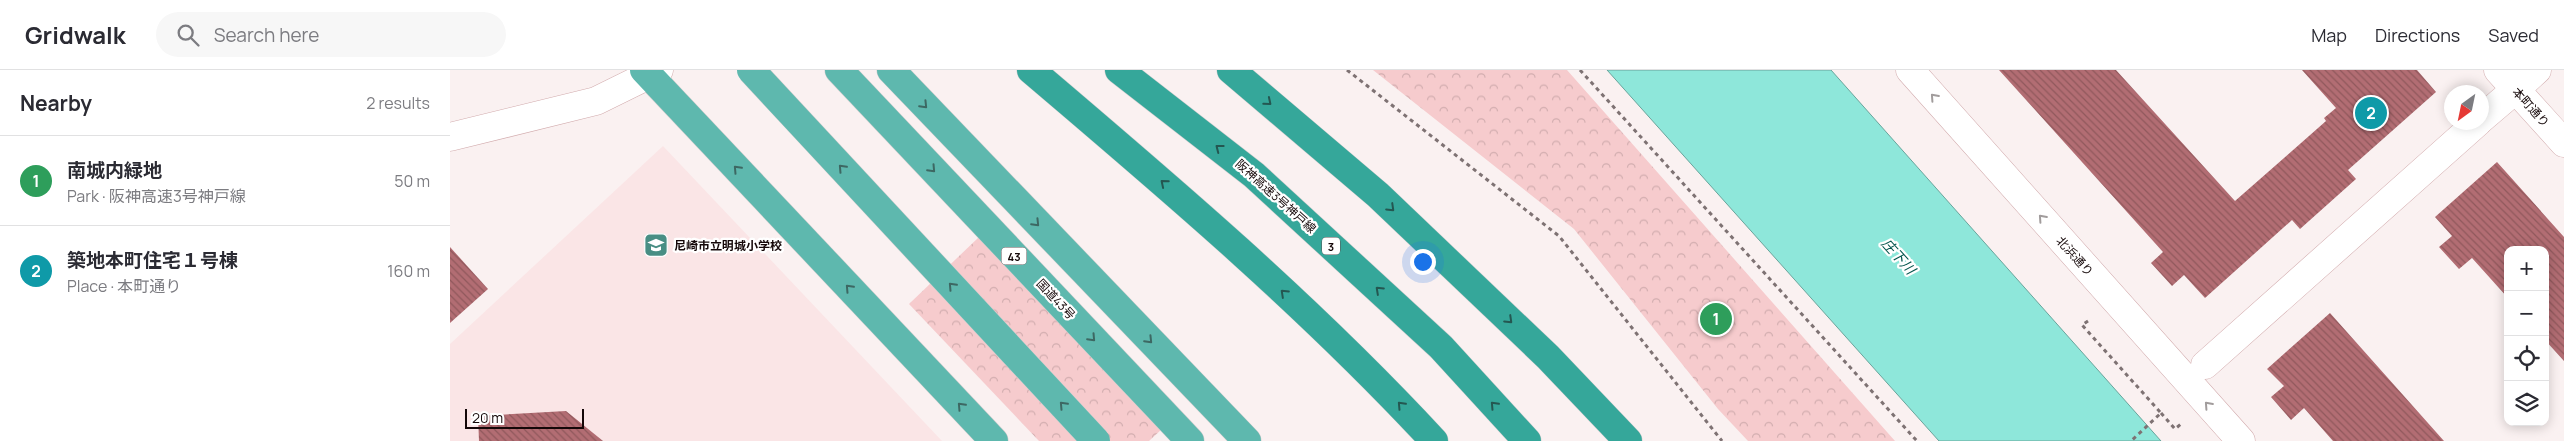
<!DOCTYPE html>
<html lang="en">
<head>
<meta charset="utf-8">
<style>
  body { margin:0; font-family:Manrope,"Noto Sans JP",sans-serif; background:#f7f7f7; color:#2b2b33 }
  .controls { position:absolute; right:15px; bottom:15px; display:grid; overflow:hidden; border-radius:10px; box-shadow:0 2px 12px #0003 }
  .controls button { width:45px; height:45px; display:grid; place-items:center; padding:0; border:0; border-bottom:1px solid #e1e1e2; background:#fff; color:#2b2b33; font:25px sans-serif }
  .compass { position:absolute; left:1994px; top:15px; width:45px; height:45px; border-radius:50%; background:#fff; box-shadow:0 2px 12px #0003; rotate:213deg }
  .scale { position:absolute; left:15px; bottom:12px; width:119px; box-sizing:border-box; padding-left:5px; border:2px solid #140708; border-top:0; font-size:14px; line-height:18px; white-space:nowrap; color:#140708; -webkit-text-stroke:4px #fff; paint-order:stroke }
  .you { position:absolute; left:972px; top:191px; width:18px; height:18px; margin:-12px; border:4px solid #fff; border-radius:50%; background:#1a73e8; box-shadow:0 0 0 8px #1a73e833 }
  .badge { display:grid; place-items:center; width:32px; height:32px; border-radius:50%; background:#111827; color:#fff; font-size:16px; font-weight:700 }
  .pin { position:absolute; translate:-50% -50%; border:2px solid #fff; box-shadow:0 1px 5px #0006 }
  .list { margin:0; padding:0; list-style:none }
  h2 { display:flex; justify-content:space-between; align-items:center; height:65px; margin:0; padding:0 20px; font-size:21px }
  h2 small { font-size:16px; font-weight:400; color:#7c7c81 }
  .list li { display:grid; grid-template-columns:32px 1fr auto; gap:15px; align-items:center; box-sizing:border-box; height:90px; padding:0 20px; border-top:1px solid #e1e1e2 }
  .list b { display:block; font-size:19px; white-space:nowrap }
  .list p { margin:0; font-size:16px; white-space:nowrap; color:#7c7c81 }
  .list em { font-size:16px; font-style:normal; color:#7c7c81 }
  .icon { flex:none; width:28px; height:28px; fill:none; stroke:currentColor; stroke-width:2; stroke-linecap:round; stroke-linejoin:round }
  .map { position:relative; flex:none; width:2114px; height:371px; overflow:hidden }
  header { display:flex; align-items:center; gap:30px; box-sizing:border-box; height:70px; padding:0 25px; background:#fff; border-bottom:1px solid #e1e1e2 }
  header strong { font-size:24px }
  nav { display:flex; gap:28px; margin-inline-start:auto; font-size:18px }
  .search { width:350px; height:45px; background:#f7f7f7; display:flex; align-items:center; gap:12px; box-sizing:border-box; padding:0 18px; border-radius:28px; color:#7c7c81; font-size:19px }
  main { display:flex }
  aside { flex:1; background:#fff }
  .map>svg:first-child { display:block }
</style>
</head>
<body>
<header>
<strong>Gridwalk</strong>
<div class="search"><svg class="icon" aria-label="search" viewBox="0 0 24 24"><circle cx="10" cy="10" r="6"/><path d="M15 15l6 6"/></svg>Search here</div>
<nav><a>Map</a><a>Directions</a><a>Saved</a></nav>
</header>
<main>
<aside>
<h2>Nearby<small>2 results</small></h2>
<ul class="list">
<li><span class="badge" style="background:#2e9e5b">1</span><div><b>南城内緑地</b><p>Park · 阪神高速3号神戸線</p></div><em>50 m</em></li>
<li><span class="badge" style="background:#0f9aa8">2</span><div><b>築地本町住宅１号棟</b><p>Place · 本町通り</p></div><em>160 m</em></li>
</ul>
</aside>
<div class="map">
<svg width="2114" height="371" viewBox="0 0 2114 371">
  <defs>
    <pattern id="park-crowns" width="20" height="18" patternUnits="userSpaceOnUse" patternTransform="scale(1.25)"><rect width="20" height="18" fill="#f6cbcd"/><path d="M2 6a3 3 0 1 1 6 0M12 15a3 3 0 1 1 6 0" fill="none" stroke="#d2adaf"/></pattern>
    <pattern id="building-back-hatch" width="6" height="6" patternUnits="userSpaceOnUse" patternTransform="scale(1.25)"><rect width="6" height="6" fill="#b26d73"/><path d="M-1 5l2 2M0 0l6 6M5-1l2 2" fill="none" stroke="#90585c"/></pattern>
  </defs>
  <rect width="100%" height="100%" fill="#faf1f1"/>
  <!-- built -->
  <polygon fill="#fae5e6" points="213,76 492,371 0,371 0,274"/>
  <!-- park -->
  <g fill="url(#park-crowns)">
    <polygon points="923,0 1117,0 1445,371 1298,371 1268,339 1124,159"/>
    <polygon points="529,167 712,359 699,371 589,371 459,234"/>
  </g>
  <!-- water -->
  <polygon fill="#8ee7da" stroke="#69a49b" points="1157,0 1381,0 1711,371 1489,371"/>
  <!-- building -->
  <g fill="url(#building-back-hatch)">
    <polygon points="1549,0 1666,0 1785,131 1876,51 1874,48 1886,38 1852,0 1967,0 1986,22 1898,100 1906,109 1850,159 1842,150 1755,228 1734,205 1722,216 1701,193 1713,182"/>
    <polygon points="2047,92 2114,167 2114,291 2095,270 2095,180 2058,180 2058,228 2022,188 2009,199 1989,177 2002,166 1985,147"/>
    <polygon points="0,177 38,219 0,253"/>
    <polygon points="1880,243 1994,371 1883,371 1854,338 1841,350 1821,327 1834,316 1817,299"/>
    <polygon points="116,341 153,371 29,371 28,346"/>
  </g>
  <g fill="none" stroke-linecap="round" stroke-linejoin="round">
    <!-- pedestrian casing -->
    <g stroke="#d2abad" stroke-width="29">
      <g id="pedestrian">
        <polyline points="2031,49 2065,20"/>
        <polyline points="1755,295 2028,52"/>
      </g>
    </g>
    <!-- minor casing -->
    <g stroke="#d2abad" stroke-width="29">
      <g id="minor">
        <polyline points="1460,0 1791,371"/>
        <polyline points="2065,20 2087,0"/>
      </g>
    </g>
    <!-- tertiary casing -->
    <g stroke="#d2abad" stroke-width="29">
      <g id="tertiary">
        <polyline points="2048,0 2114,73"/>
        <polyline points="0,67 146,31 209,0"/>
      </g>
    </g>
    <!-- trunk casing -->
    <g stroke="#d0cdce" stroke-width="29">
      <g id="trunk">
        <polyline points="194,0 544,371"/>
        <polyline points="389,0 740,371"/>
        <polyline points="441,0 797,371"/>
      </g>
    </g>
    <!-- motorway casing -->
    <g stroke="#d0cdce" stroke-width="29">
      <g id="motorway">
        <path d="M581,0C720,118 860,237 984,371"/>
        <polyline points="669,0 804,105 991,277 1077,371"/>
        <polyline points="781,0 928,125 1098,287 1178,371"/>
      </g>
    </g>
    <!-- path -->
    <g stroke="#7e7273" stroke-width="3" stroke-dasharray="4 4" stroke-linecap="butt">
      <polyline points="897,0 1109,166 1272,371"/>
      <polyline points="1130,0 1467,371"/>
      <polyline points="1638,251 1632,255 1711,343 1681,371"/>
      <polyline points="1711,343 1725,359 1731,354"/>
    </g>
    <!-- pedestrian -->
    <use href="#pedestrian" stroke="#fff" stroke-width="28"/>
    <!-- minor -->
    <use href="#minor" stroke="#fff" stroke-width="28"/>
    <!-- tertiary -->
    <use href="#tertiary" stroke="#fff" stroke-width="28"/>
    <!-- trunk -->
    <use href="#trunk" stroke="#5eb8ae" stroke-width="28"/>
    <!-- motorway -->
    <use href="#motorway" stroke="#35a79a" stroke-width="28"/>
    <!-- trunk-bridge casing -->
    <g stroke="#d0cdce" stroke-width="29" stroke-linecap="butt">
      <polyline id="trunk-bridge" points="301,0 646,371"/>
    </g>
    <!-- trunk-bridge -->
    <use href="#trunk-bridge" stroke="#5eb8ae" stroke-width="28"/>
  </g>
  <!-- one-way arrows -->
  <defs><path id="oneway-chevron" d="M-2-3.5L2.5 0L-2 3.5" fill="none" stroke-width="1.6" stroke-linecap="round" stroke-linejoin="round" transform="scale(1.25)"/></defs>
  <g stroke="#a19c9c">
    <use href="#oneway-chevron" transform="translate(1484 27) rotate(-132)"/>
    <use href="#oneway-chevron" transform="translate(1592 148) rotate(-132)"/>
    <use href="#oneway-chevron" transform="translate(1758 335) rotate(-132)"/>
  </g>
  <g stroke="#245751">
    <use href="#oneway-chevron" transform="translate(818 32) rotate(40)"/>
    <use href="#oneway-chevron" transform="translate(769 78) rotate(-142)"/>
    <use href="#oneway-chevron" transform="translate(714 113) rotate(-140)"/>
    <use href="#oneway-chevron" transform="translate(941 138) rotate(44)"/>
    <use href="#oneway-chevron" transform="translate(929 220) rotate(-137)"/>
    <use href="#oneway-chevron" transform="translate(834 223) rotate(-137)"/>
    <use href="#oneway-chevron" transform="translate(1059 250) rotate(44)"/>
    <use href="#oneway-chevron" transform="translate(951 335) rotate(-133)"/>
    <use href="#oneway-chevron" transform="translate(1044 335) rotate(-133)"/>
  </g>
  <g stroke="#3d6863">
    <use href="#oneway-chevron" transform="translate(474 35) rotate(46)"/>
    <use href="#oneway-chevron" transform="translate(392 98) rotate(-133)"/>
    <use href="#oneway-chevron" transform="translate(287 99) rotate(-133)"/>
    <use href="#oneway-chevron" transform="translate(482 99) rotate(47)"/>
    <use href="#oneway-chevron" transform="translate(586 153) rotate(46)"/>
    <use href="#oneway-chevron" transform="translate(502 216) rotate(-133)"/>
    <use href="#oneway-chevron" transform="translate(399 218) rotate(-133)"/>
    <use href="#oneway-chevron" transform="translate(642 268) rotate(47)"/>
    <use href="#oneway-chevron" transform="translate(699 270) rotate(46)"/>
    <use href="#oneway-chevron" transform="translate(613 335) rotate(-133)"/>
    <use href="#oneway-chevron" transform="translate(511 336) rotate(-133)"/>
  </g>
  <!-- icons -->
  <defs>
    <g id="school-square" transform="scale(1.25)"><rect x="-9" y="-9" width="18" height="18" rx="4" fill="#488e84" stroke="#fff"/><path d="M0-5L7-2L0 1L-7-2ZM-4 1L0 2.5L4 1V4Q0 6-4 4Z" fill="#fff"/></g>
  </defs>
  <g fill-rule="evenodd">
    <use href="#school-square" x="206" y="175"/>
  </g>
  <g text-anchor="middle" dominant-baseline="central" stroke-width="4.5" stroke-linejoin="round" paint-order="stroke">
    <!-- shield labels -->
    <g fill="#fff" stroke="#5a5152" stroke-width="1">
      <rect x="872" y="167.5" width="18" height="17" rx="4"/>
      <rect x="551.5" y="177.5" width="25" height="17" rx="4"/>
    </g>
    <g font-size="11" font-weight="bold" fill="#140708">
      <text x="881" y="176">3</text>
      <text x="564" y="186">43</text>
    </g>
    <!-- street labels -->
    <g font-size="12" fill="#140708" stroke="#fff">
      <text transform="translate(2081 37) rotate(48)">本町通り</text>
      <text transform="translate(826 126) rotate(42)">阪神高速3号神戸線</text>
      <text transform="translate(1625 186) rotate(48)">北浜通り</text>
      <text transform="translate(606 229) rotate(47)">国道43号</text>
    </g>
    <!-- poi labels -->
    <g font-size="12" font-weight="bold" fill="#140708" stroke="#fff" text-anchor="start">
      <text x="224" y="175">尼崎市立明城小学校</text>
    </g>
    <!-- water labels -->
    <g font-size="14" font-style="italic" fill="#03554d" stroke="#fff">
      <text transform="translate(1449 186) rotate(48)">庄下川</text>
    </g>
  </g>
</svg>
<div class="controls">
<button>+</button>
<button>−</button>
<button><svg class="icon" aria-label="locate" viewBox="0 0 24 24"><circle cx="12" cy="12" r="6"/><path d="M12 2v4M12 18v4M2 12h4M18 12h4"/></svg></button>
<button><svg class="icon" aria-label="layers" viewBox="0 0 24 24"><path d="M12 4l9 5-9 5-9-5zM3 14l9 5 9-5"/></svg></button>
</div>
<svg class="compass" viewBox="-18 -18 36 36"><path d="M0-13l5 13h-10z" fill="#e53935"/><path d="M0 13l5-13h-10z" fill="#7c7c81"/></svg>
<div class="scale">20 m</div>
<div class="you"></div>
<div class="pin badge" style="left:1266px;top:249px;background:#2e9e5b">1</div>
<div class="pin badge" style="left:1921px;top:43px;background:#0f9aa8">2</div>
</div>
</main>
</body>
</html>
